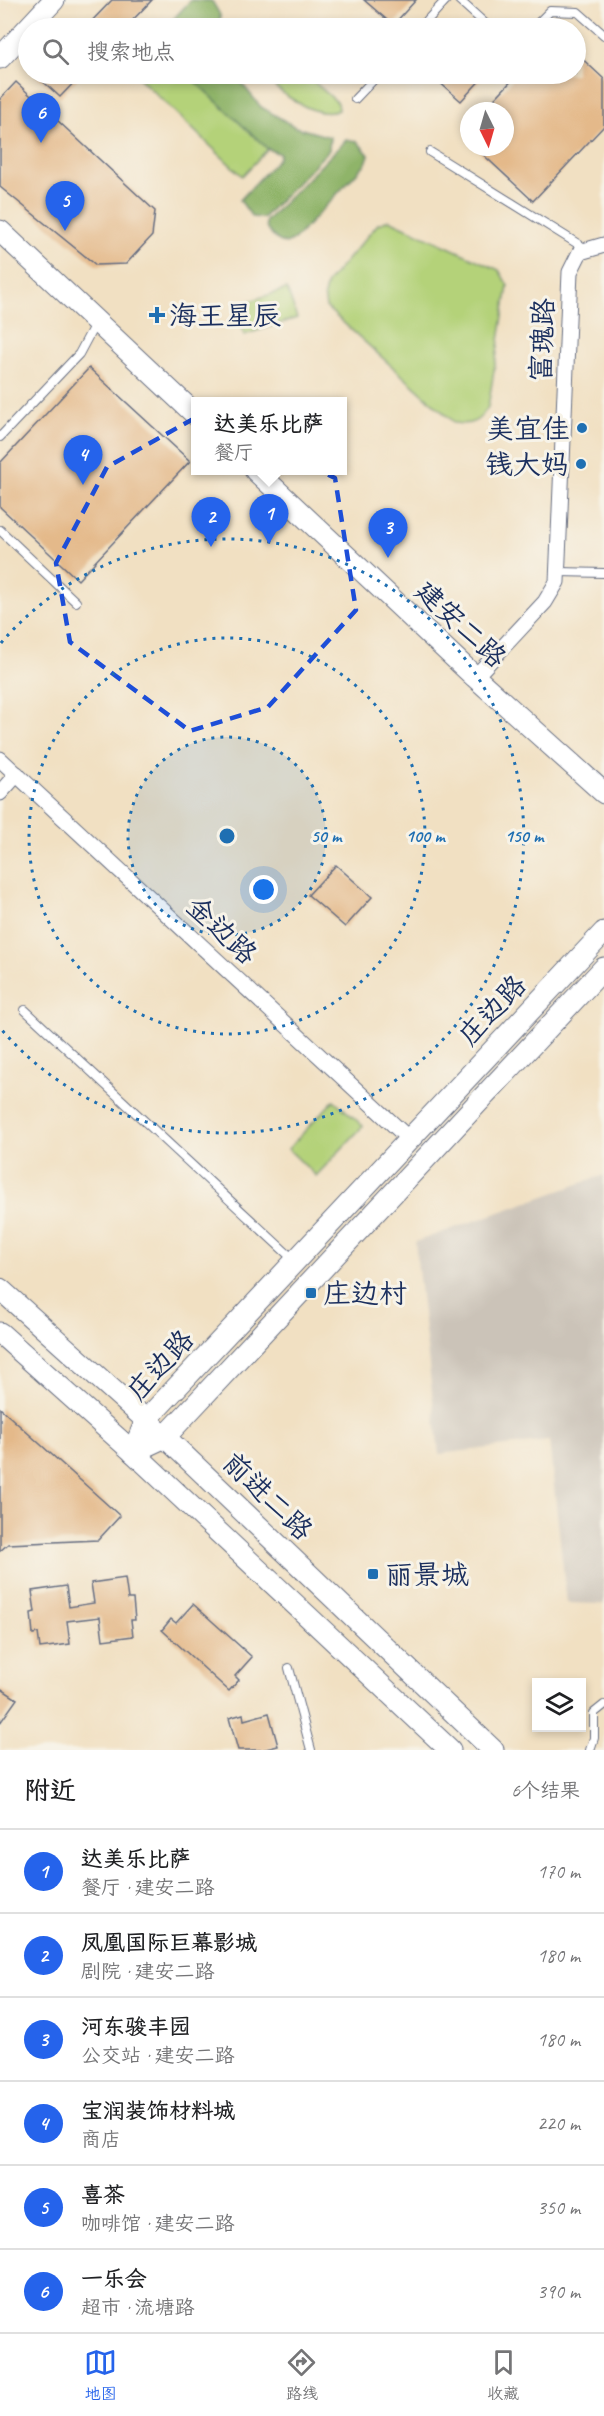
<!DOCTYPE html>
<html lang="zh">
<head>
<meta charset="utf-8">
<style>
  body { margin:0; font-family:Caveat,"LXGW WenKai TC",sans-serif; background:#f6f6f6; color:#202124 }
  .controls { position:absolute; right:18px; bottom:18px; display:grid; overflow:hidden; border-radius:0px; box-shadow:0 3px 9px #0003 }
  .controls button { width:54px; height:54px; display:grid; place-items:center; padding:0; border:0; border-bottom:2px solid #e0e0e0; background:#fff; color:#202124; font:30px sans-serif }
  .compass { position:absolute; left:460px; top:102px; width:54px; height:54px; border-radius:50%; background:#fff; box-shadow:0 3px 9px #0003; rotate:175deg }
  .you { position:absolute; left:264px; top:890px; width:21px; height:21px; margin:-15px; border:4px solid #fff; border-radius:50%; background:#1a73e8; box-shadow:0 0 0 9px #1a73e833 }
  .badge { display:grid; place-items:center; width:39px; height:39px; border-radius:50%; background:#2563eb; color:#fff; font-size:20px; font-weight:700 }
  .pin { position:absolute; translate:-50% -50px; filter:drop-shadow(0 2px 3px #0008) }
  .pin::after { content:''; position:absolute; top:32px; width:21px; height:18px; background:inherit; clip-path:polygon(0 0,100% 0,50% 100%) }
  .popup { position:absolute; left:191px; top:397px; width:156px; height:78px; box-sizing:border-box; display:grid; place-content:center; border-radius:0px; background:#fff; filter:drop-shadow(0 2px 4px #0005); font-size:20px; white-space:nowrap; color:#757577 }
  .popup b { font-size:22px; color:#202124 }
  .popup::after { content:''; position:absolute; left:50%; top:100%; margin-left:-12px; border:12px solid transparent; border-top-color:#fff }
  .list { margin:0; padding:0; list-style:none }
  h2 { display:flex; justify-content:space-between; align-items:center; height:78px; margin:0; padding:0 24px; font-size:26px }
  h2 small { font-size:20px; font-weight:400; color:#757577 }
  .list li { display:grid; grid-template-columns:39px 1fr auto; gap:18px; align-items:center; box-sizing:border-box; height:84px; padding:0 24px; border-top:2px solid #e0e0e0 }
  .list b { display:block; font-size:22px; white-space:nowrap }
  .list p { margin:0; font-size:20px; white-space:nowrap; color:#757577 }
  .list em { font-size:20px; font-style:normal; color:#757577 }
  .icon { flex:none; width:33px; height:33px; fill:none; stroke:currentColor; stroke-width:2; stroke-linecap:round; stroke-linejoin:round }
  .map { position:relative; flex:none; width:604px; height:1750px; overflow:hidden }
  .search { position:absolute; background:#fff; box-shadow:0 3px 9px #0003; left:18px; right:18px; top:18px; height:66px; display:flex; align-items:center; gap:15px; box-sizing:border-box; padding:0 21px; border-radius:33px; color:#757577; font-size:22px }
  .sheet { height:582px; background:#fff }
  nav { display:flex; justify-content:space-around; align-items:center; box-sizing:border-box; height:84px; border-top:2px solid #e0e0e0; background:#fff; font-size:16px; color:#757577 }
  nav a { display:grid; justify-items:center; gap:3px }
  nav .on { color:#2563eb }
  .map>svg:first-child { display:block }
</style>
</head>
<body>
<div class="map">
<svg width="604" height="1750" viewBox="0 0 604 1750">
  <rect width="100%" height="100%" fill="#f7f3e8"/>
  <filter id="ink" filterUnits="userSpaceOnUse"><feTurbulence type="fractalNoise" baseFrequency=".0167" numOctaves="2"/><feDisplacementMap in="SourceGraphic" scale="12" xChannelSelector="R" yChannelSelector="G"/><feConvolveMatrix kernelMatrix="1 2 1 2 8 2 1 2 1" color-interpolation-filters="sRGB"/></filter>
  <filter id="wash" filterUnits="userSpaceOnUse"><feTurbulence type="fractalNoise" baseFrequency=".008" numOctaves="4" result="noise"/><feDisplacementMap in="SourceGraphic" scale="24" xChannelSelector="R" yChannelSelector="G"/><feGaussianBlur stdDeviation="1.35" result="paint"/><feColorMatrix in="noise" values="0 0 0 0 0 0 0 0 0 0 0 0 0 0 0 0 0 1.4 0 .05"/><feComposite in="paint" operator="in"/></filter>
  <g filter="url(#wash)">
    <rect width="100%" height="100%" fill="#f1e0c2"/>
    <!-- industrial -->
    <polygon fill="#cbc3b8" points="604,1175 604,1604 567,1603 549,1441 439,1454 415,1242"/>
    <!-- green -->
    <g fill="#b4d279" stroke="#68806c" stroke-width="1.5">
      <polygon points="135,74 187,74 268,149 242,176"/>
      <path d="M263,74H305L338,103L339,110C317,121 275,91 263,74Z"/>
      <path d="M389,220L499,270L508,286L488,407C480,421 471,426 455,423L326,307L324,295L327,283L378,224Z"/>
      <polygon points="287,289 297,318 244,335 234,306"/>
      <polygon points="334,1100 363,1126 316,1176 288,1149"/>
    </g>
    <!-- forest -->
    <g fill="#8fb469" stroke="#557264" stroke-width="1.5">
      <polygon points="191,0 212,1 220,15 220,28 165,28"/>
      <polygon points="187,74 234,74 261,107 295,127 330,137 329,150 263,218 252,217 240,200 279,158 280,154 268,149"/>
      <path d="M346,140L357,141L369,155L366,163L294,240L286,244C277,241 264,231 266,221Z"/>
    </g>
    <g id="blocks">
      <!-- building -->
      <g fill="#e4b98a">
        <polygon points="112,0 152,0 125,28 85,28"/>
        <polygon points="364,0 416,0 393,25"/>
        <polygon points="576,53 604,79 604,126 533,201 475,147 505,147 505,111 483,111 518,74 576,74"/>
        <polygon points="35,74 82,74 60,97"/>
        <polygon points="430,74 486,74 461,101"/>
        <polygon points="16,82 155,211 152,236 126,264 96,265 0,187 0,99"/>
        <polygon points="89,368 190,461 78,580 0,507 0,463"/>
        <polygon points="336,865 372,897 345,927 308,895"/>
        <polygon points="0,1408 120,1516 98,1540 8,1544 0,1551"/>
        <polygon points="125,1578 128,1599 133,1599 135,1620 131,1620 133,1636 103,1640 100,1617 67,1621 70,1644 40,1648 38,1633 33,1634 31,1613 35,1612 32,1591 66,1586 69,1607 94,1603 91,1583"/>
        <polygon points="193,1604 252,1657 235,1676 239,1680 229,1691 162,1630 171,1619 176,1623"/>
        <polygon points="0,1688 17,1699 0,1723"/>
        <polygon points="269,1713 278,1746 262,1750 238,1750 229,1718 243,1714 244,1720"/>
      </g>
    </g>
  </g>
  <g filter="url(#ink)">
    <use href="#blocks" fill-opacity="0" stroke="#666d81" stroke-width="1.5"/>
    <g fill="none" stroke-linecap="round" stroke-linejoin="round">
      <!-- service casing -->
      <g stroke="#666d81" stroke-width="10">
        <g id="service">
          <polyline points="459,0 490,28"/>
          <polyline points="420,28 446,0"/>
          <polyline points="533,28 550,11 578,12 604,35"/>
          <polyline points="355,99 379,74"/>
          <polyline points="430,152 586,249"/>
          <polyline points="0,437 79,354 96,322"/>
          <polyline points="0,530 76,602"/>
          <polyline points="559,572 604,573"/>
          <polyline points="25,1010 294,1260"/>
          <polyline points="289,1668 311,1750"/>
          <polyline points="590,1750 594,1738 594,1713 604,1705"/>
        </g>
      </g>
      <!-- minor casing -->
      <g stroke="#666d81" stroke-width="17">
        <g id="minor">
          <polyline points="475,677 545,602 557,582 570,272 580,252 604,245"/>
          <polyline points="0,759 409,1139"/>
          <polyline points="0,793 17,774"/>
        </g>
      </g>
      <!-- secondary casing -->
      <g stroke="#666d81" stroke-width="23">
        <g id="secondary">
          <polyline points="0,58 54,0"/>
          <polyline points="0,231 196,415"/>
          <polyline points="255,470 475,677 604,793"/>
          <polyline points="0,1289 165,1437 493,1750"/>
          <polyline points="0,1333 133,1452 450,1750"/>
          <polyline points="133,1452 146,1420 604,932"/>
          <polyline points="133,1452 165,1437 604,968"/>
        </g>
      </g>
      <!-- service -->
      <use href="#service" stroke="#fff" stroke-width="8"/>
      <!-- minor -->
      <use href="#minor" stroke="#fff" stroke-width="15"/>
      <!-- secondary -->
      <use href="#secondary" stroke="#fff" stroke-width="21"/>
    </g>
  </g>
  <!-- marked area -->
  <path fill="none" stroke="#1d4ed8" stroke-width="4.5" stroke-dasharray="12 8" stroke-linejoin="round" d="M202,414L335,478L356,610L268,707L190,731L70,642L56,563L107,467Z"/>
  <!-- distance rings -->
  <circle cx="227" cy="836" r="99" fill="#1f6fb2" fill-opacity=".12"/>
  <g fill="none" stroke="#1f6fb2" stroke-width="3" stroke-dasharray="3 6">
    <circle cx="227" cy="836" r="99"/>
    <circle cx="227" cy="836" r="198"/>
    <path d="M1 643A297 297 0 1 1 1 1029"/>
  </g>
  <!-- markers -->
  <g fill="#1f6fb2" stroke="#f7f3e8" stroke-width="2">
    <path d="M154 306h6v6h6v6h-6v6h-6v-6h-6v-6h6z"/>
    <circle cx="582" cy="428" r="6"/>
    <circle cx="581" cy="464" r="6"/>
    <rect x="305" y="1287" width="12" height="12" rx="3"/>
    <rect x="367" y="1568" width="12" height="12" rx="3"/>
  </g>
  <g text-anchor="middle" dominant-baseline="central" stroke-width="6" stroke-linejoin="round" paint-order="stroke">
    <!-- poi labels -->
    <g font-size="28" fill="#1b2f5e" stroke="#f7f3e8" text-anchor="start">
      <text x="169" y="315">海王星辰</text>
      <text x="570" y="428" text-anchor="end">美宜佳</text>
      <text x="569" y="464" text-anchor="end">钱大妈</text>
      <text x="323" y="1293">庄边村</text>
      <text x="385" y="1574">丽景城</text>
    </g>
    <!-- street labels -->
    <g font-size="28" fill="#1b2f5e" stroke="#f7f3e8">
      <text transform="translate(542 340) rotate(-88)">富瑰路</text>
      <text transform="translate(461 624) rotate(43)">建安二路</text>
      <text transform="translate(222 930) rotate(43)">金边路</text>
      <text transform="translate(492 1010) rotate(-47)">庄边路</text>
      <text transform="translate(160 1365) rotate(-48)">庄边路</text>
      <text transform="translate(268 1496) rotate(44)">前进二路</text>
    </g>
  </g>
  <circle cx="227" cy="836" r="9" fill="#1f6fb2" stroke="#f7f3e8" stroke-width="3"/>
  <g font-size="18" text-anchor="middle" font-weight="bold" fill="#1f6fb2" stroke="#f7f3e8" stroke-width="6" stroke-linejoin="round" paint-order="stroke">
    <text x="326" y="842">50 m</text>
    <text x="425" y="842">100 m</text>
    <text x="524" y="842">150 m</text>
  </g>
</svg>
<div class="controls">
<button><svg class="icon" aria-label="layers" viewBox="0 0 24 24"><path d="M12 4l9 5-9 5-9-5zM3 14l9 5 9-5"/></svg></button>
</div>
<svg class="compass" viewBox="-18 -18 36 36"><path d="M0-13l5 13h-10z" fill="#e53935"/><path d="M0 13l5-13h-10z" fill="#757577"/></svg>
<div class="you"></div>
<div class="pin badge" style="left:269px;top:544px">1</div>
<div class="popup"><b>达美乐比萨</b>餐厅</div>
<div class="pin badge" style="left:211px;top:547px">2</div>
<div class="pin badge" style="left:388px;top:558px">3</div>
<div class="pin badge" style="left:83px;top:485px">4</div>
<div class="pin badge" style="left:65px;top:231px">5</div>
<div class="pin badge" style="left:41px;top:143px">6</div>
<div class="search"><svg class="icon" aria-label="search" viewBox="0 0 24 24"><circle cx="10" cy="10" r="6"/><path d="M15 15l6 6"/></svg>搜索地点</div>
</div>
<section class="sheet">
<h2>附近<small>6个结果</small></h2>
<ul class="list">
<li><span class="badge">1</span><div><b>达美乐比萨</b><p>餐厅 · 建安二路</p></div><em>170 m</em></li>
<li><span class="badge">2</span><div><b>凤凰国际巨幕影城</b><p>剧院 · 建安二路</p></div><em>180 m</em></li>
<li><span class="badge">3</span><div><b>河东骏丰园</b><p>公交站 · 建安二路</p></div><em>180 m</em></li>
<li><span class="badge">4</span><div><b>宝润装饰材料城</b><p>商店</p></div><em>220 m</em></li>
<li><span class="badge">5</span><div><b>喜茶</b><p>咖啡馆 · 建安二路</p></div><em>350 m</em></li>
<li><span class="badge">6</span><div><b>一乐会</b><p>超市 · 流塘路</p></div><em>390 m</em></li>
</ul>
</section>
<nav>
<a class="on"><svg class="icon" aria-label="map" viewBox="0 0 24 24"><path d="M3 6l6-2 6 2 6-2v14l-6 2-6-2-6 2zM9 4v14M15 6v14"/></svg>地图</a>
<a><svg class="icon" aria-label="directions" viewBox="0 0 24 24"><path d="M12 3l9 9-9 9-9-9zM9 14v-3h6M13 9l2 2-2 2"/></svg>路线</a>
<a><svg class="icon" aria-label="saved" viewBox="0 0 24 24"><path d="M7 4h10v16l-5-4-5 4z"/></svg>收藏</a>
</nav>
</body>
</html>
